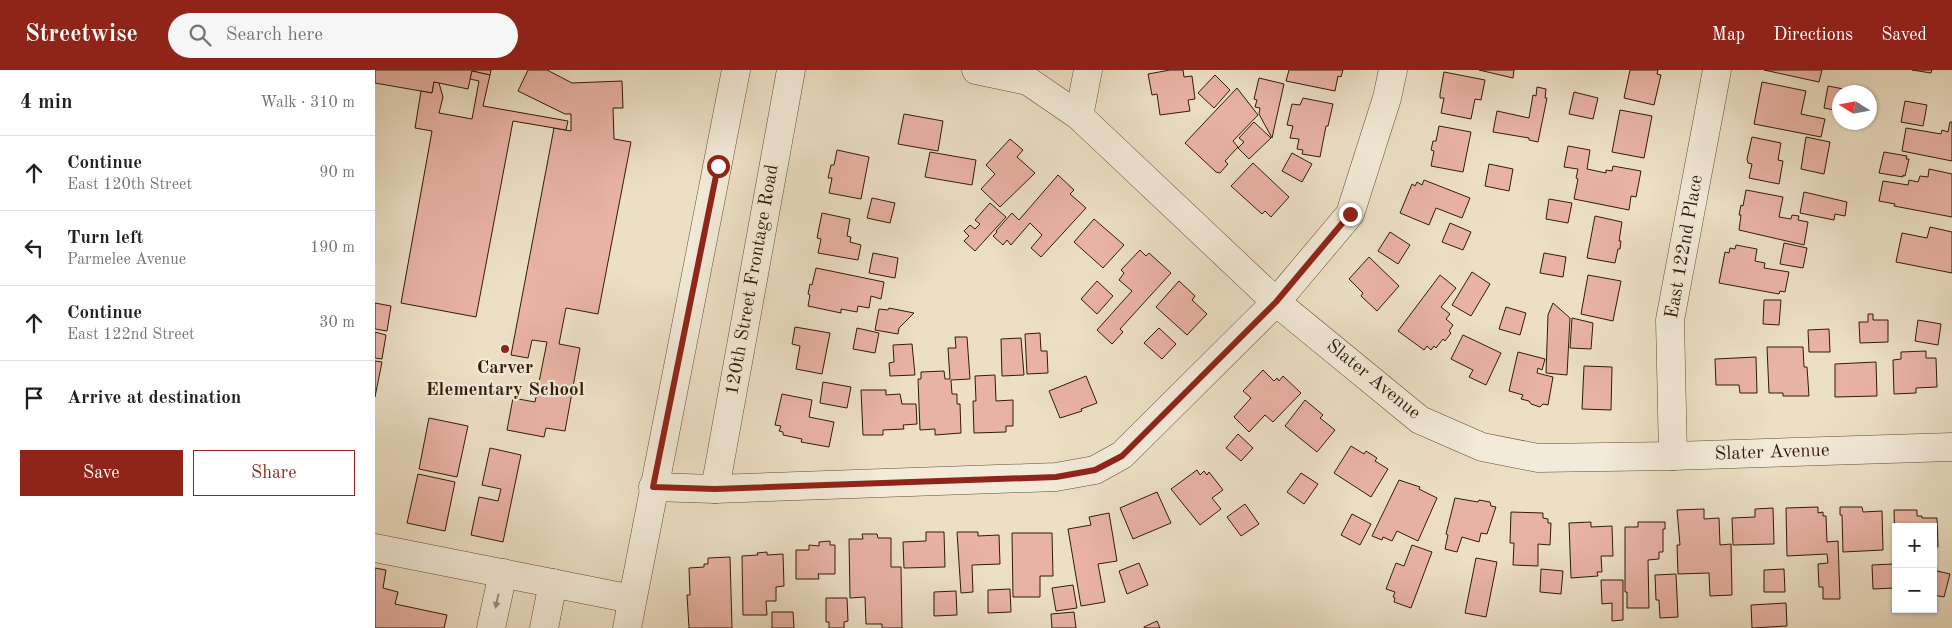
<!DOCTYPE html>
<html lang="en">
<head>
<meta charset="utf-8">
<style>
  body { margin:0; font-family:"Old Standard TT",serif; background:#f6f6f6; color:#202124 }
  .controls { position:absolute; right:15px; bottom:15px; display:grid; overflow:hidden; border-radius:0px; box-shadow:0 1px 4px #0004 }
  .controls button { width:45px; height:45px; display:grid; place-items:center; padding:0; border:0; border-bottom:1px solid #e0e0e0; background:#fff; color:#202124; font:25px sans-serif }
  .compass { position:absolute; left:1457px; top:15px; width:45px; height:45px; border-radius:50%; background:#fff; box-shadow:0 1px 4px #0004; rotate:281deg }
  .stop { position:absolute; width:15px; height:15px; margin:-11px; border:4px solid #8f2418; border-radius:50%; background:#fff }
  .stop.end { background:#8f2418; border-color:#fff; box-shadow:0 1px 5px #0008 }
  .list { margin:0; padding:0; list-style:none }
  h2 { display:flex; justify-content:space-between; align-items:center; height:65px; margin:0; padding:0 20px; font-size:21px }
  h2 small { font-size:16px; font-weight:400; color:#757577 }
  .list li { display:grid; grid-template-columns:32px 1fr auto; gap:15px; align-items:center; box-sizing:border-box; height:75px; padding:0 20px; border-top:1px solid #e0e0e0 }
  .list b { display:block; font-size:19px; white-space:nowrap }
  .list p { margin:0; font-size:16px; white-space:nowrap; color:#757577 }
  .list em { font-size:16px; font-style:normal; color:#757577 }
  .actions { display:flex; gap:10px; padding:15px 20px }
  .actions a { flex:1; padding:11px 0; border:1px solid #8f2418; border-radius:0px; text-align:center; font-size:18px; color:#8f2418 }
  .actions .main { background:#8f2418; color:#fff }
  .icon { flex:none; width:28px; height:28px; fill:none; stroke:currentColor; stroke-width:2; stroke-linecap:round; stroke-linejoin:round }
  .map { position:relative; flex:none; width:1577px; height:558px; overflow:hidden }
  header { display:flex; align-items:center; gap:30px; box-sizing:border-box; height:70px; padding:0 25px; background:#8f2418; color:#fff }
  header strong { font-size:24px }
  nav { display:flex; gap:28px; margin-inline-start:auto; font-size:18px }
  .search { width:350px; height:45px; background:#f6f6f6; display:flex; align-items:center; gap:12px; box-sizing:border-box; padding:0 18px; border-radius:28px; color:#757577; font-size:19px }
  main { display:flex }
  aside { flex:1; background:#fff }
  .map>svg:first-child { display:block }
</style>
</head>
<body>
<header>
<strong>Streetwise</strong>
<div class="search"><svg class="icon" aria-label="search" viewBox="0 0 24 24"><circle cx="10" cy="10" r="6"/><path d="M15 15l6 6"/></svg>Search here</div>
<nav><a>Map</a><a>Directions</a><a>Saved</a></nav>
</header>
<main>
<aside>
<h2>4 min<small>Walk · 310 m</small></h2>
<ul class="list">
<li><svg class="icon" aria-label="ahead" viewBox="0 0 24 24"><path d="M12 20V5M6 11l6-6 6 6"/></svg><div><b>Continue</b><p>East 120th Street</p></div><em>90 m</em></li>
<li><svg class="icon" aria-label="left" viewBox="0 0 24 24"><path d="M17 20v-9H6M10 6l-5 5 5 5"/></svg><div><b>Turn left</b><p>Parmelee Avenue</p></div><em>190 m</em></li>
<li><svg class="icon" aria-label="ahead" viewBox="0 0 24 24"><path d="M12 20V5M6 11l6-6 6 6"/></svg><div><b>Continue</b><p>East 122nd Street</p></div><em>30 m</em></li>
<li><svg class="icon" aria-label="arrive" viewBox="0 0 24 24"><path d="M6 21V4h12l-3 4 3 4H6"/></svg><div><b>Arrive at destination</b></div></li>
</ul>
<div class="actions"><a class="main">Save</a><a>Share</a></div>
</aside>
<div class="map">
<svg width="1577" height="558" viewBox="0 0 1577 558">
  <rect width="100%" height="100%" fill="#ecdfc4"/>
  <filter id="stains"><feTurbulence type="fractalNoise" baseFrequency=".004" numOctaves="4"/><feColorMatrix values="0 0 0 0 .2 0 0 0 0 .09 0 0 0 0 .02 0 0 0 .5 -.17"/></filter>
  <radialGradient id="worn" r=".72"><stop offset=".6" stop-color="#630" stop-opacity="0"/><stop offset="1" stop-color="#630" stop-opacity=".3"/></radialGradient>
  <!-- building -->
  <g fill="#e9b3a4" stroke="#311b08">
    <polygon points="0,0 116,0 115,5 97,1 93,19 59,12 57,23 0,13"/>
    <polygon points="153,0 172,0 197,13 247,11 248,38 238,38 239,69 256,72 223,244 191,238 184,274 205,278 190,361 171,358 169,367 132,360 138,328 160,332 172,272 157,270 153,288 136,285 179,58 196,61 196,44 190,44 143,21"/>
    <polygon points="795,0 808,0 809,7 817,6 820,29 813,30 815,41 785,45 782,24 777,25 773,4"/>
    <polygon points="914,0 968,0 966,7 963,6 960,21 911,11"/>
    <polygon points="1104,0 1139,0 1138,8"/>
    <polygon points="1255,0 1283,0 1282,4 1286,5 1279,35 1249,28"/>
    <polygon points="1389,0 1447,0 1444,12"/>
    <polygon points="1537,0 1557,0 1556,3"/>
    <polygon points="97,1 115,5 108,36 193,51 191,60 138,51 101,247 26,233 57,61 40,58 46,21 57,23 59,12 64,13 68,27 64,43 97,49 104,11 95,9"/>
    <polygon points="1069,2 1110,10 1106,30 1100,29 1096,49 1066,43 1069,28 1065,28 1065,24"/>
    <polygon points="840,5 855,20 839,38 823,23"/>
    <polygon points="884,8 909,14 897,68 884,44 885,38 880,37 882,30 879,29"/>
    <polygon points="1387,12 1431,21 1426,44 1450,49 1446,67 1379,54"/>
    <polygon points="1453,16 1484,22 1464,22 1464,41 1449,38"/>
    <polygon points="1162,17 1171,19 1170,28 1172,28 1163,72 1154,70 1154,68 1118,62 1122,41 1154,48 1158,25 1161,26"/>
    <polygon points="862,18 883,45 858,71 863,77 850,91 853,94 845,103 841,102 810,73"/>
    <polygon points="1199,22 1223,28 1218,49 1194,44"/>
    <polygon points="928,28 958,34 953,56 951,56 945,87 927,84 928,80 922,79 924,69 915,68 918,56 912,55 917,34 925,35"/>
    <polygon points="1530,31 1552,35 1548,56 1526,52"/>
    <polygon points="1245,40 1277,46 1269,88 1237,82"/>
    <polygon points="529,44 568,51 563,81 523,74"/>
    <polygon points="879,52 896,68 874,89 863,78 869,72 864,68"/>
    <polygon points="1575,52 1577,52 1577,91 1527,81 1531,58 1566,64 1567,60 1573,62"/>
    <polygon points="1064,56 1096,62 1088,102 1056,96 1059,81 1056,80 1058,71 1061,71"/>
    <polygon points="1377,67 1406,73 1403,90 1408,91 1404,114 1374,108 1377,94 1373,93 1372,89"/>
    <polygon points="1431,67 1455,72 1449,104 1426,99"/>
    <polygon points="635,69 648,80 642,87 660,103 625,137 606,119 620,104 611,95"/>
    <polygon points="1193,76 1215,80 1212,99 1231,103 1231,100 1237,101 1238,96 1266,101 1261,127 1256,126 1254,140 1199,129 1203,109 1201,108 1203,99 1189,97"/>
    <polygon points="462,80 494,87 486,129 454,123 457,108 453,108 456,95 459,95"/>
    <polygon points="555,82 601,90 597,115 550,107"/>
    <polygon points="1509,82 1532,86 1531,89 1534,89 1530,106 1528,105 1528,107 1504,103"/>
    <polygon points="917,83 937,94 927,112 907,101"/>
    <polygon points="878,93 914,127 896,147 890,141 887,144 856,116"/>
    <polygon points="1114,94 1138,99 1134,121 1110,116"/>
    <polygon points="1554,99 1577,104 1577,147 1519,136 1520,134 1504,131 1508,111 1533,115 1534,110 1543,112 1545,106 1553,107"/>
    <polygon points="683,105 699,120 695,124 711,138 666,187 656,178 667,165 655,153 636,175 632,170 628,175 618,166 622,162 621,161 637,143 644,150"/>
    <polygon points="1049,110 1095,128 1087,148 1061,138 1054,155 1025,143 1037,114 1040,116 1042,112 1047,115"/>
    <polygon points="1371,120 1408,127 1404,147 1416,149 1417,145 1424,146 1423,150 1433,152 1429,175 1364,160 1366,145 1364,145 1366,135 1368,136"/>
    <polygon points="1429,122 1472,132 1470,146 1460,144 1459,150 1425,143"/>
    <polygon points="497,128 520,133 515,153 492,148"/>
    <polygon points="1174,129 1197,133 1193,153 1171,149"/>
    <polygon points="615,133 631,147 600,181 589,171 594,166 589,161 595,155 600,159 605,154 600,150"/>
    <polygon points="447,143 475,149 472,166 476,167 475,172 486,175 483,190 443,183 446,169 442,168"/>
    <polygon points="1220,146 1247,152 1244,171 1246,171 1245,179 1243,179 1240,193 1212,188"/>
    <polygon points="719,149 749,175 728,198 699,172"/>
    <polygon points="1075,153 1096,162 1088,180 1067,172"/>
    <polygon points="1555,157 1577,162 1577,203 1521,192 1527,163 1552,168"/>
    <polygon points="1015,162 1035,175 1023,194 1003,181"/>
    <polygon points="1409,173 1432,178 1428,198 1405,194"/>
    <polygon points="1361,175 1382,179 1380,191 1390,193 1389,198 1414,202 1410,222 1405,221 1404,224 1344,213 1350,182 1354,183 1355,178 1360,179"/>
    <polygon points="765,180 771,186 774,183 796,203 745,259 748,262 737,274 722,260 757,221 744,210 749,203 746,200"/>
    <polygon points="498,183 523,188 520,208 494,203"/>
    <polygon points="1169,183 1191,187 1188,207 1165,203"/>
    <polygon points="994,187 1024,216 1002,241 986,226 988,223 974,209"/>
    <polygon points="441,198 509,212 506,229 496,226 494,238 483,236 482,242 466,239 466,243 433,236 435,225 433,224 435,214 437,215"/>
    <polygon points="1097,202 1115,214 1096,246 1077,235"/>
    <polygon points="1065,205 1081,218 1066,237 1075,244 1071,249 1078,255 1074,261 1076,263 1070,271 1068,269 1061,278 1059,276 1056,280 1052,276 1049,280 1023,261"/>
    <polygon points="1213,205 1246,211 1238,251 1206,244"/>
    <polygon points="722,211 738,226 722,244 706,229"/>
    <polygon points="804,211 820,226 817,230 832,244 812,265 781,237"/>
    <polygon points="1389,230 1406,230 1404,255 1388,254"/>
    <polygon points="0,233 16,236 12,261 0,259"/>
    <polygon points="1178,233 1195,248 1192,305 1171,303 1173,245"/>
    <polygon points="1131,237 1151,243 1145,265 1124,259"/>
    <polygon points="514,238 539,243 524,258 523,264 500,260 504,239 513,240"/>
    <polygon points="1493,244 1498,244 1498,250 1513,250 1513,272 1485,273 1484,252 1493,252"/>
    <polygon points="1197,248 1218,253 1216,279 1195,278"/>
    <polygon points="1543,250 1566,254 1563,275 1540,271"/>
    <polygon points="420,257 455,263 447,304 421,299 425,276 417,274"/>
    <polygon points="482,258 504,263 500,283 478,279"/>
    <polygon points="784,258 801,274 787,289 769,273"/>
    <polygon points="1454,259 1455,282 1434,282 1433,260"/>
    <polygon points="0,262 11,265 7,289 0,288"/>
    <polygon points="665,263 666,281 672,281 673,303 652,304 650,264"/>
    <polygon points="1088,265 1126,283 1111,315 1094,307 1098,300 1076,289"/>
    <polygon points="580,267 592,267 595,309 576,310 577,324 582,324 582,334 585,334 586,363 560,365 560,359 545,360 543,309 546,309 546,302 569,301 570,309 575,309 573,278 581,278"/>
    <polygon points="646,268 649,305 627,306 626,269"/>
    <polygon points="537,274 540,305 515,306 514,293 519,292 518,275"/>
    <polygon points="1392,277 1428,277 1429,297 1432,297 1434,326 1408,326 1408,323 1394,323"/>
    <polygon points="1551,281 1551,288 1561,288 1562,317 1541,318 1541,323 1519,324 1518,290 1526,289 1526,282"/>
    <polygon points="1143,282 1170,289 1167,300 1163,298 1162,303 1178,307 1173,335 1168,334 1165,337 1156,334 1154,331 1146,329 1148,325 1134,321"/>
    <polygon points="1381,287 1382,323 1365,323 1364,315 1341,315 1340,289"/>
    <polygon points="0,291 7,292 0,327"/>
    <polygon points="1501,292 1502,326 1460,327 1460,294"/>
    <polygon points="1209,296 1237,297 1236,340 1207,339"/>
    <polygon points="888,300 899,311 902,308 904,311 908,306 926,323 898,352 890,345 874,362 859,347 876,328 868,321"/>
    <polygon points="620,305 621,331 638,330 638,356 631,356 631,362 599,363 598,331 601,331 600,306"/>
    <polygon points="711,306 722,333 706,339 707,341 685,348 674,321"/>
    <polygon points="448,312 476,317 472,338 445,333"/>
    <polygon points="486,320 511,320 511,325 525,324 527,334 541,334 542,354 528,355 529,359 508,360 508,365 488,365"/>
    <polygon points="407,324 437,330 434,347 459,352 454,377 426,372 427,369 408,365 408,362 404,361 406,356 400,355"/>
    <polygon points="930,330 948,345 945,348 960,360 942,382 910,356"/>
    <polygon points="54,348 93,356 82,407 44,399"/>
    <polygon points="863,364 878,378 866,391 851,378"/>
    <polygon points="976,376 989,384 991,381 1002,388 1000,391 1013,399 996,427 959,403"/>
    <polygon points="115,378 146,385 128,472 96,465 104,427 123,431 126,419 107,415"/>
    <polygon points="822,400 825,405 829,401 832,405 834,402 848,420 837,428 846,439 825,455 796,419"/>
    <polygon points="926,403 943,414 929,434 912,422"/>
    <polygon points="43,404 80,412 70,461 32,453"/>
    <polygon points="1024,410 1045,417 1044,419 1062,428 1043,471 1022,461 1017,471 1008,467 1007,470 997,466"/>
    <polygon points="782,422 796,453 758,469 745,438"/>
    <polygon points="1080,428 1103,432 1104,430 1115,432 1116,436 1121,437 1112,464 1106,463 1104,472 1087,467 1082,482 1070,479 1073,465 1071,464"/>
    <polygon points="870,434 884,454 866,466 852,447"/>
    <polygon points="1443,437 1443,443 1448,442 1448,446 1451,446 1452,472 1463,471 1465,529 1448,529 1448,517 1444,517 1443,494 1453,493 1452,484 1412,486 1411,438"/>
    <polygon points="1465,437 1487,437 1488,442 1507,441 1508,480 1468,482 1467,445 1465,445"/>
    <polygon points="1398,438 1399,474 1358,475 1357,448 1380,447 1380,439"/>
    <polygon points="1329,439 1329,449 1344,448 1345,475 1356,474 1357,525 1335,526 1334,503 1303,504 1302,475 1305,475 1302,440"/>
    <polygon points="1519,440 1542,440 1542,446 1547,446 1547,448 1562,448 1563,477 1558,477 1558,457 1521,457 1520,478"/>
    <polygon points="1136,442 1168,443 1168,448 1173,449 1173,453 1176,453 1175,475 1163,474 1163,496 1138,495 1139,473 1135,473"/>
    <polygon points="734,443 742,491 723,494 730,532 706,536 693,459 716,455 714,447"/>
    <polygon points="977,444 996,454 985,475 966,465"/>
    <polygon points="1216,452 1216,457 1237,456 1238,486 1226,486 1227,502 1222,502 1223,506 1196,508 1194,453"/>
    <polygon points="1263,452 1290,452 1290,459 1288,459 1288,482 1284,482 1284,489 1273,490 1274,538 1252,538 1252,522 1250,522 1250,457 1263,457"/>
    <polygon points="551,462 569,462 570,497 529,498 528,472 551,471"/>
    <polygon points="582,462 603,462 603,466 624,465 625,494 597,495 598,522 586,523"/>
    <polygon points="637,463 677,463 678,506 665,506 665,527 638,527"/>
    <polygon points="487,464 502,464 503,468 516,468 516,497 526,497 527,558 507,558 507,554 491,554 490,527 475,528 474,469 488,469"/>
    <polygon points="455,471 455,475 460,475 460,504 443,504 444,509 421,509 421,480 434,480 434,475 444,476 444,472"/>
    <polygon points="1037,475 1057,482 1036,538 1019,532 1020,528 1018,527 1020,522 1011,519 1021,493 1029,496"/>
    <polygon points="392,482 392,485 408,484 409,516 401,517 401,531 391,531 392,545 368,545 367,486 383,485 382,483"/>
    <polygon points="355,487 357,558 314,558 312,525 315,525 314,498 329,497 329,494 333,494 333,488"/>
    <polygon points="1101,488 1122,492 1111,547 1090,543"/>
    <polygon points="764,493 773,515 752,524 744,501"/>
    <polygon points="1518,494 1519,518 1498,519 1497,495"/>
    <polygon points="0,498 11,500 8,518 23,522 20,534 72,545 69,558 0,558"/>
    <polygon points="1166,499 1188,501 1186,524 1165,522"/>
    <polygon points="1409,499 1410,522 1389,522 1389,500"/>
    <polygon points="1558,500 1575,504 1569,527 1558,525"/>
    <polygon points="1301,504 1303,547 1285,548 1284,530 1281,530 1280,505"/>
    <polygon points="1226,510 1248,510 1248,550 1237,551 1237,533 1227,534"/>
    <polygon points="698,515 702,538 681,541 677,518"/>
    <polygon points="635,519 636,542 613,543 613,520"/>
    <polygon points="581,521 582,545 559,546 559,522"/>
    <polygon points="451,528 472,528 473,551 469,552 469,558 454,558 454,552 451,552"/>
    <polygon points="1411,533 1412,556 1377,558 1376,535"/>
    <polygon points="397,542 418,542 419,558 397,558"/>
    <polygon points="699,542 701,558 677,558 676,544"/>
    <polygon points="782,551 785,558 769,558 769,557"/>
  </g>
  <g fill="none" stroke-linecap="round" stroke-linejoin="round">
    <!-- minor casing -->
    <g stroke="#604c37" stroke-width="29">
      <g id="minor">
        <polyline points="601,0 653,11 704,46 901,232 1045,350 1107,377 1163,388 1298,386 1577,377"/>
        <polyline points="704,46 713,0"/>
        <polyline points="1298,386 1295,250 1342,0"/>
        <polyline points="278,417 340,419 681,407 720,400 747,385 901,232 975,144 1012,28 1018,0"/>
        <polyline points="340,419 416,0"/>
        <polyline points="0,478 257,529"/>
        <polyline points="116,558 128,503"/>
        <polyline points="169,558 178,513"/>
        <polyline points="252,558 361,0"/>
      </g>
    </g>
    <!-- minor -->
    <use href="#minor" stroke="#f3ead9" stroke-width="28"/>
  </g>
  <!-- one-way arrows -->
  <defs><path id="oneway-solid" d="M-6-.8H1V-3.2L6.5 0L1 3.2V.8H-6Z" transform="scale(1.25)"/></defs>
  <use fill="#9c8d7b" href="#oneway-solid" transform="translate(122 531) rotate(102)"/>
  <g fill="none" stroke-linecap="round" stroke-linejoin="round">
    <!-- route -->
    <polyline stroke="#8f2418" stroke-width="6" points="343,96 278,417 340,419 681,407 720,400 747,386 901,232 975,144"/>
  </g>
  <!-- markers -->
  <circle fill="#8f2418" stroke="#f3ead9" stroke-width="2" cx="130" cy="279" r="5"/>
  <g text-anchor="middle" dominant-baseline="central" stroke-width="4.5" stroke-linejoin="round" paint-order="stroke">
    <!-- street labels -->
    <g font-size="19" fill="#311b08" stroke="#f3ead9">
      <text transform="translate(1310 177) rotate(-80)">East 122nd Place</text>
      <text transform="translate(378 210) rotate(-80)">120th Street Frontage Road</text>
      <text transform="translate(998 310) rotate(39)">Slater Avenue</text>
      <text transform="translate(1397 383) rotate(-2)">Slater Avenue</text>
    </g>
    <!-- poi labels -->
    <g font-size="19" font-weight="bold" fill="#311b08" stroke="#f3ead9">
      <text x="130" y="298">Carver<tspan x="130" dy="22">Elementary School</tspan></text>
    </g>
  </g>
  <rect width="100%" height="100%" filter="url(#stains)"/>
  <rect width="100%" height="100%" fill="url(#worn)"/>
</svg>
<div class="controls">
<button>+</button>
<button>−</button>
</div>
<svg class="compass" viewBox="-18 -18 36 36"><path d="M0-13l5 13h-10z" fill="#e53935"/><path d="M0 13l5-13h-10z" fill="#757577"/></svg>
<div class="stop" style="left:343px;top:96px"></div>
<div class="stop end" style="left:975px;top:144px"></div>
</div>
</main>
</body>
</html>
